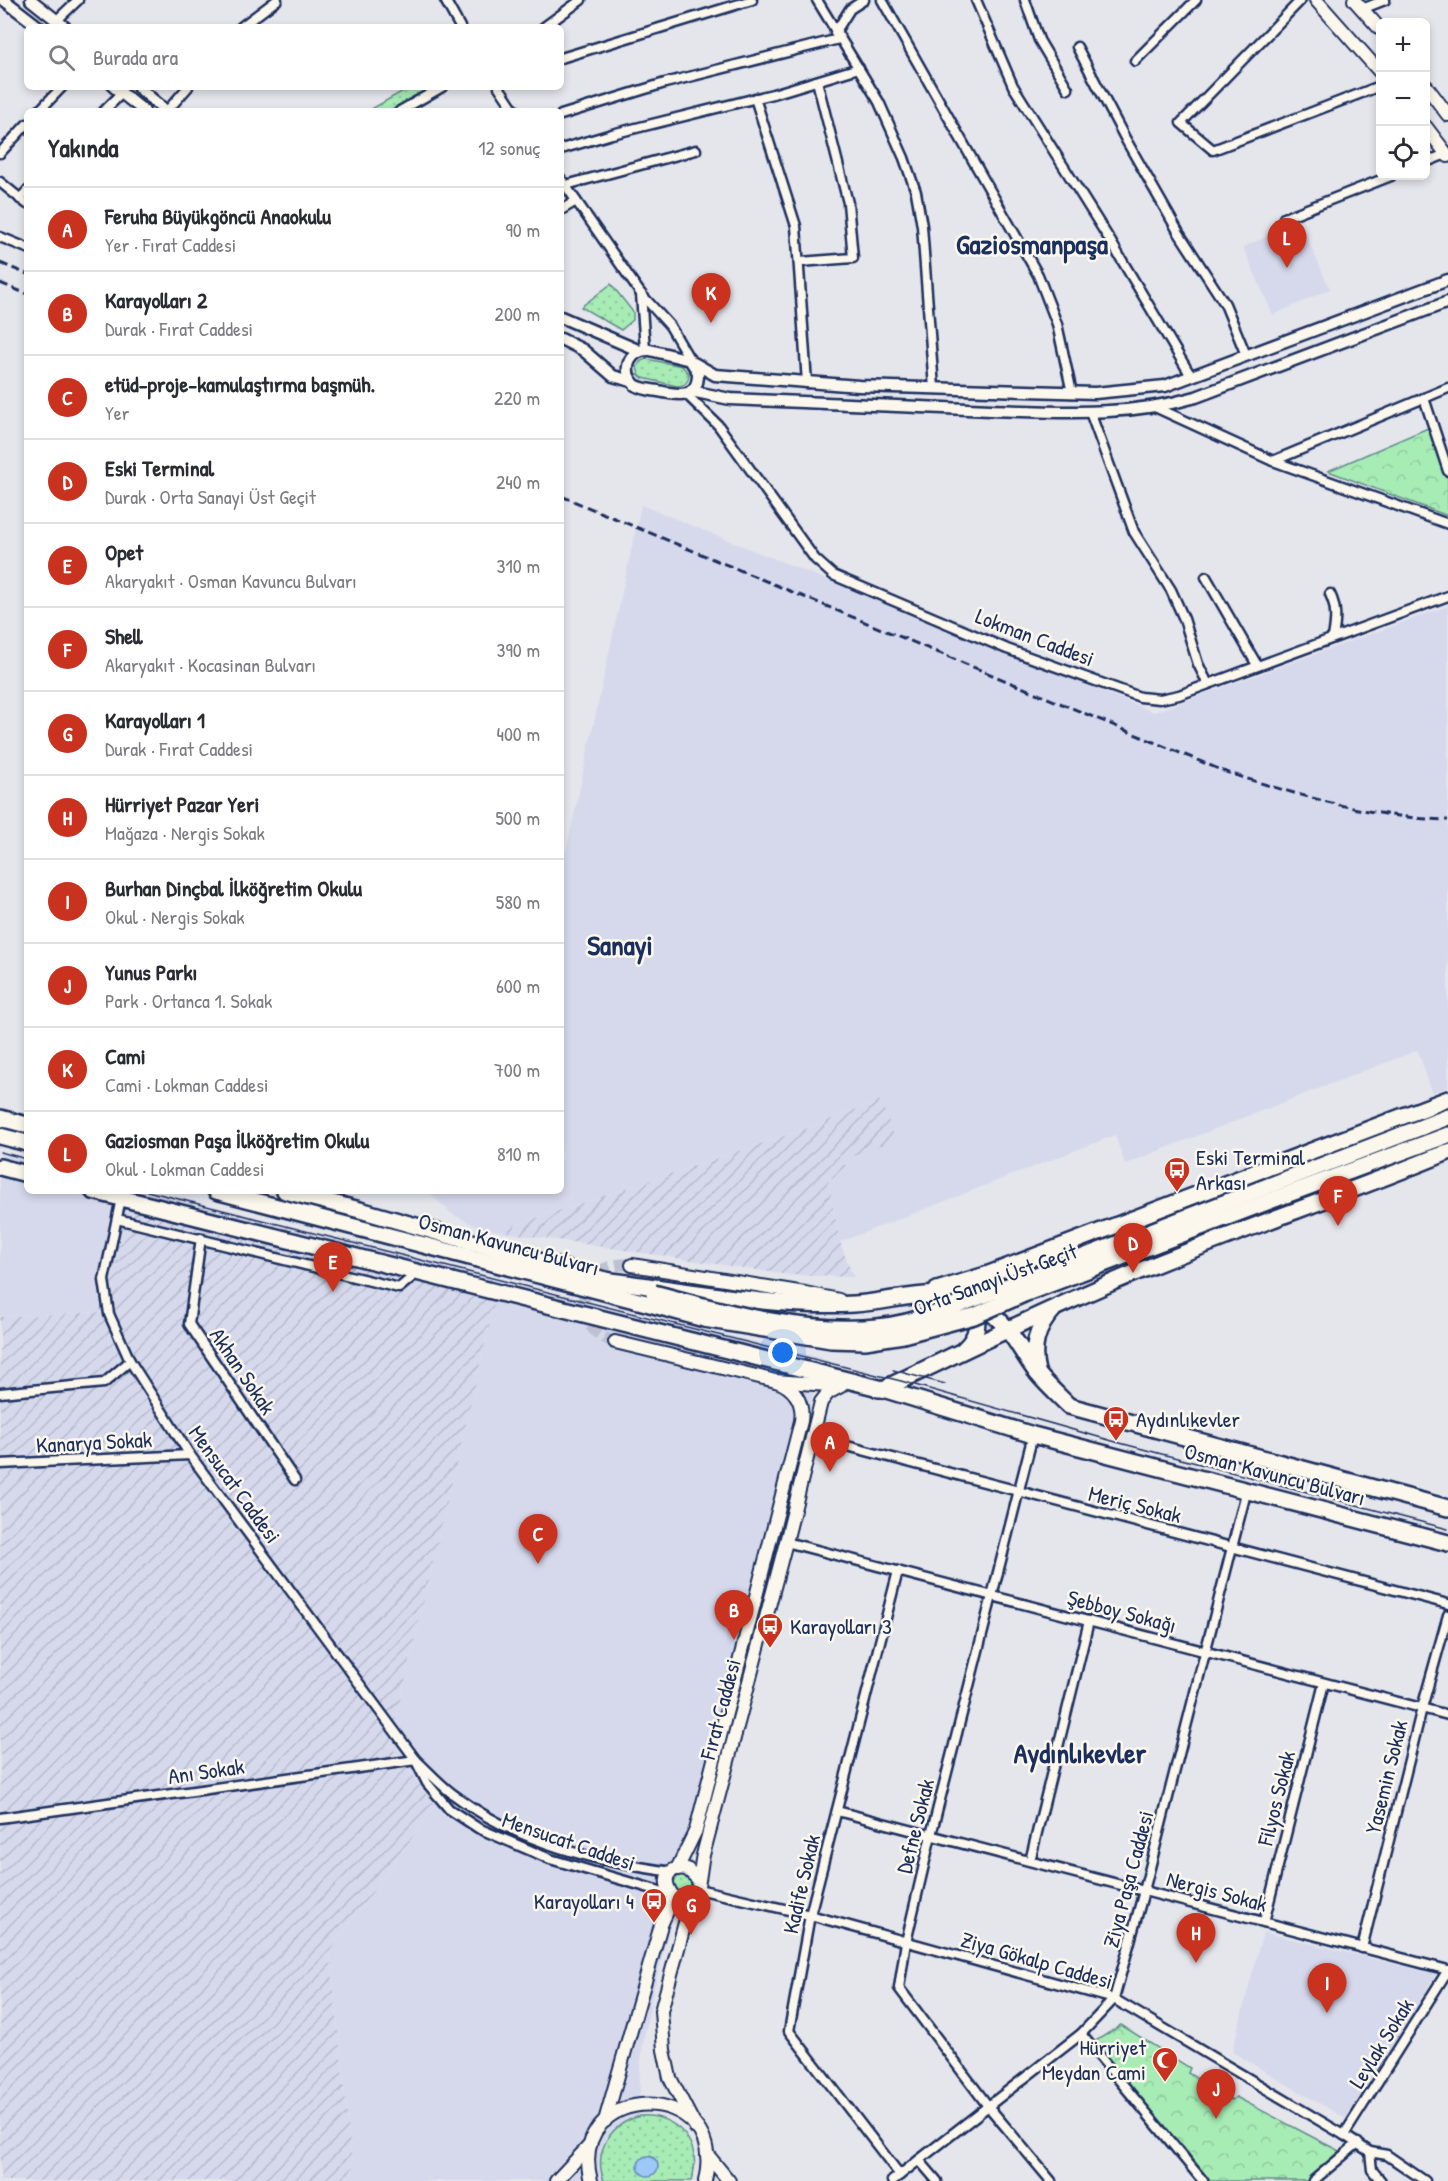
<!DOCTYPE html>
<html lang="tr">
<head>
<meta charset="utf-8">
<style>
  body { margin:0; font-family:"Patrick Hand",sans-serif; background:#f7f7f7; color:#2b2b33 }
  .controls { position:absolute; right:18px; top:18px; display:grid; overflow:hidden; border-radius:9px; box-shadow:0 3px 9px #0003 }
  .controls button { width:54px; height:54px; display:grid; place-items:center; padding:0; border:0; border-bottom:2px solid #e1e1e2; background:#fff; color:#2b2b33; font:30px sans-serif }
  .you { position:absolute; left:783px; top:1353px; width:21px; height:21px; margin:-15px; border:4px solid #fff; border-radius:50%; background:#1a73e8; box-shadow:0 0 0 9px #1a73e833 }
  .badge { display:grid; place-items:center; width:39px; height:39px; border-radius:50%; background:#c8321e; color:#fff; font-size:20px; font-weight:700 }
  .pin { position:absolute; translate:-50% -50px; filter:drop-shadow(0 2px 3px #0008) }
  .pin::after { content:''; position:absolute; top:32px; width:21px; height:18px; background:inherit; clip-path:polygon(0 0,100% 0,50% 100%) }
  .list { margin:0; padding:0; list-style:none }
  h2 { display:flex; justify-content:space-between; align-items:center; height:78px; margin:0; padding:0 24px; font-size:26px }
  h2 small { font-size:20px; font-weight:400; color:#7c7c81 }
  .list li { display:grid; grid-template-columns:39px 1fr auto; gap:18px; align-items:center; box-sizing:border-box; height:84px; padding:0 24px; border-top:2px solid #e1e1e2 }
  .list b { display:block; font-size:22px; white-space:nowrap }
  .list p { margin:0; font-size:20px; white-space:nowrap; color:#7c7c81 }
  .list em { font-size:20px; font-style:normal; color:#7c7c81 }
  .icon { flex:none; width:33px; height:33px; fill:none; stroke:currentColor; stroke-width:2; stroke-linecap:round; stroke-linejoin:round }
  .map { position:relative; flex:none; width:1448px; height:2181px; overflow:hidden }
  .search { position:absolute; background:#fff; box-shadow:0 3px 9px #0003; left:24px; top:24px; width:540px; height:66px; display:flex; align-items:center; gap:15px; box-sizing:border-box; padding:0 21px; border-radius:9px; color:#7c7c81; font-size:22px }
  .panel { position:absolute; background:#fff; box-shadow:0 3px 9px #0003; left:24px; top:108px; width:540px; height:1086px; border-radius:9px }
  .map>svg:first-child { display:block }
</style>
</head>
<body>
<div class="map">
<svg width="1448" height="2181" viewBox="0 0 1448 2181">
  <defs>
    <pattern id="industrial-furrows" width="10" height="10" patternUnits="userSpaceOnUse" patternTransform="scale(1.5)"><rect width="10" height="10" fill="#d6d9ec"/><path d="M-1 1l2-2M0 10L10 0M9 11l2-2" fill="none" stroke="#b7bbcd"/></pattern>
    <pattern id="grass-dots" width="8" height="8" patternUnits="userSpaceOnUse" patternTransform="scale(1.5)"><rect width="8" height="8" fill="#a7ebb5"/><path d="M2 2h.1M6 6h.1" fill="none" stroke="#8fca9e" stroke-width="1.8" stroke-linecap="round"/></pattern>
    <pattern id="park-crowns" width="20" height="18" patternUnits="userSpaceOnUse" patternTransform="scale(1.5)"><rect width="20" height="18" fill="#a7ebb5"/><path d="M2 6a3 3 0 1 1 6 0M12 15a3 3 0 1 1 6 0" fill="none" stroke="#8fca9e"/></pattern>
    <pattern id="water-ripples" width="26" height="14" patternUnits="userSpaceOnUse" patternTransform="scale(1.5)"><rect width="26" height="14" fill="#9cc9f7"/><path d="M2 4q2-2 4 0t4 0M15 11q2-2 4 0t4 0" fill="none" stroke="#86add6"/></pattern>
  </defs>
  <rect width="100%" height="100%" fill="#e5e5ec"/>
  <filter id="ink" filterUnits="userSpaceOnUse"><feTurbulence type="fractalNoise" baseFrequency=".0167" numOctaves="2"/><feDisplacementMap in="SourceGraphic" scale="12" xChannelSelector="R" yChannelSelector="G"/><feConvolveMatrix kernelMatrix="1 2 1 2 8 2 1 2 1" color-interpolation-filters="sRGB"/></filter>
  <g filter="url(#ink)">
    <!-- built -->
    <g fill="#d6d9ec">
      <polygon points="1300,222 1330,289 1273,315 1243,247"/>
      <polygon points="641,505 1154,712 1448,606 1448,1087 1432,1093 1418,1050 1125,1164 1115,1135 840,1242 828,1179 843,1160 880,1100 808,1128 497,1231 474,1225 452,1214 438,1201 431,1194 432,1191 561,1191 561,875"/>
      <polygon points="0,1153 27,1159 27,1191 129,1191 100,1312 0,1317"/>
      <polygon points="500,1281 822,1358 705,1825 681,1885 652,1996 643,2043 640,2067 639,2117 628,2181 354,2181 330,1951 435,1806 390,1744"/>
      <polygon points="1263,1932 1436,1974 1348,2120 1232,2052"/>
    </g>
    <!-- industrial -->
    <g fill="url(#industrial-furrows)">
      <polygon points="880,1100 896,1139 843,1160 848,1172 828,1179 840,1242 853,1277 789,1275 497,1231 808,1128"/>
      <polygon points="129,1191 154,1191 500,1281 390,1744 435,1806 330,1951 354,2181 0,2181 0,1317 100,1312"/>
    </g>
    <!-- grass -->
    <g fill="url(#grass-dots)" stroke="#618d8a" stroke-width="1.5">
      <polygon points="410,87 432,87 390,111 368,111"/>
      <polygon points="611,284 633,312 633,320 621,330 581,307"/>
      <path d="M646,359L682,366L689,374C689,382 684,386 677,386L643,378L639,375L637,367L641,361Z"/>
      <circle cx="683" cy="1884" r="9"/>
      <path d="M640,2116C676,2113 705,2145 691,2181H604C593,2151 610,2124 640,2116Z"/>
    </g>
    <!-- park -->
    <g fill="url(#park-crowns)" stroke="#618d8a" stroke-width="1.5">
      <polygon points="1428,428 1448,478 1448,516 1328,471"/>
      <polygon points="1121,2025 1190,2068 1188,2073 1232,2100 1236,2097 1341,2152 1308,2181 1210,2181 1177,2139 1172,2142 1091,2044"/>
    </g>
    <!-- water -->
    <circle fill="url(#water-ripples)" stroke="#688bba" stroke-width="1.5" cx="648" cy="2166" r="10"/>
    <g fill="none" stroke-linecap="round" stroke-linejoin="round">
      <!-- primary-tunnel -->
      <path stroke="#bdc1d0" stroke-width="12" stroke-dasharray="12 6" stroke-linecap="butt" d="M615,1342C564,1327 579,1258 632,1265"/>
      <!-- street casing -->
      <g stroke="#1b2f5e" stroke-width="13">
        <g id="street">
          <polyline points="445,0 460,27"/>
          <polyline points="817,0 879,102 904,158 916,192 922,226 934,388"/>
          <polyline points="882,0 1038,275 1057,324 1072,393"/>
          <polyline points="976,0 1013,86 1111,242 1191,376"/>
          <polyline points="1025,0 1039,40 1068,89"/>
          <polyline points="1301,0 1181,123 1213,150 1380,86"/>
          <polyline points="1362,9 1385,0"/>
          <polyline points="57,20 78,0"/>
          <polyline points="241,27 277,0"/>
          <polyline points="544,27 581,0"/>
          <polyline points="835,33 850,9 864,0"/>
          <polyline points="1077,47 1126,140 1179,233 1225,304 1246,355"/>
          <polyline points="561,58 752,0"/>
          <polyline points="1135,61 1196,0"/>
          <polyline points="499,87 515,111"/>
          <polyline points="755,98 796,226 807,383"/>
          <polyline points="39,111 62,87"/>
          <polyline points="104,111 122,93"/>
          <polyline points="167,111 188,87"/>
          <polyline points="400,111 442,87"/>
          <polyline points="561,115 665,83 839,39"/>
          <polyline points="561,149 612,134 773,94 859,68"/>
          <polyline points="0,153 27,124"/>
          <polyline points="1426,162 1446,154"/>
          <polyline points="561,179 641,294 670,326 690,360"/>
          <polyline points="0,182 27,204"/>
          <polyline points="566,185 696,150"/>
          <polyline points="20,199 27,191"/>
          <polyline points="561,210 576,201"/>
          <polyline points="1284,218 1391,176"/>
          <polyline points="0,237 27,248"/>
          <polyline points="800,262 853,258 848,203 817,81"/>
          <polyline points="641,294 645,349"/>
          <polyline points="686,394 718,425 815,559 833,575 1007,649 1140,697 1160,699 1179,695 1448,596"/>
          <polyline points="1424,398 1448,471"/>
          <polyline points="1155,407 1273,461 1448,524"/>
          <polyline points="1090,412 1134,532 1171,590 1184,619 1198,664 1208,684"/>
          <polyline points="1273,461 1448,388"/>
          <polyline points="1206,577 1257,665"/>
          <path d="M1330,594C1337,608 1336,621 1333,637"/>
          <path d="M121,1198L104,1280L109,1314L130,1361L190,1455L416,1760C429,1772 442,1787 457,1797C519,1843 597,1862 673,1872"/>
          <polyline points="117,1219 399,1288 417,1273"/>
          <polyline points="201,1238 189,1324 295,1480"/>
          <polyline points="0,1393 104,1383 130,1361"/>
          <polyline points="1033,1435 931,1835 906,1942 899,1988 988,2106 1051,2181"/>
          <polyline points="813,1437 1448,1604"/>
          <polyline points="0,1464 190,1455"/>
          <polyline points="786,1542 1448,1715"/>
          <polyline points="898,1571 810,1915 789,2031 900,2175"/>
          <polyline points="417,1763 427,1783 449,1809 478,1828 550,1859 670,1894"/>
          <polyline points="837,1811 1448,1970"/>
          <polyline points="0,1818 416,1760"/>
          <polyline points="1030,1861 1089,1621"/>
          <polyline points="698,1889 810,1915 1114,1999 1344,2135 1370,2152 1387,2155 1425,2181"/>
          <polyline points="1264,1922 1324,1683"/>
          <polyline points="1362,1948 1422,1708 1448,1615"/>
          <polyline points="1081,2034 1203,2181"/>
          <polyline points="1344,2135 1448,1970"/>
          <polyline points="1370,2152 1372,2170 1381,2181"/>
          <polyline points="919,2160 937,2181"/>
          <polyline points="892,2181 1081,2034 1114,1999 1144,1891 1247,1489"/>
          <polyline points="1313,2181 1358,2143"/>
        </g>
      </g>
      <!-- secondary casing -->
      <g stroke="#1b2f5e" stroke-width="15">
        <g id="secondary">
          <polyline points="4,0 39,27"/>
          <polyline points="31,0 65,27"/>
          <polyline points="114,87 144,111"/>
          <polyline points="138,87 166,111"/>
          <polyline points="561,317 640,351"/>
          <polyline points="561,339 583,350 613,376 631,381"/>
          <path d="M650,350L690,360L698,372C699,400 677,395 658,391C650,390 642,389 635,385C620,370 630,349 650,350Z"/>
          <polyline points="694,363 715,375 859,386 1095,393 1165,386 1448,280"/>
          <path d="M691,391L730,399C817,403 904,407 991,410C1060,412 1128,417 1196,397L1448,302"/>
        </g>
      </g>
      <!-- primary casing -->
      <g stroke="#1b2f5e" stroke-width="16">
        <g id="primary">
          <polyline points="1316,0 1380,72"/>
          <polyline points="1354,0 1380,29"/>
          <polyline points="1426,86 1448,115"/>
          <polyline points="1426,127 1448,156"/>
          <polyline points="632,1265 805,1293 839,1300"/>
          <polyline points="615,1342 776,1381 840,1386"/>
          <path d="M677,1869L696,1830L801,1421C804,1402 794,1387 776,1381"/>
          <path d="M698,1879L687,1869C645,1863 679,1924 696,1892C699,1888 701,1862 703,1855L786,1542L821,1402L828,1393L841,1386"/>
          <polyline points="692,1897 661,2011 664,2050 670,2078 696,2128"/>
          <polyline points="605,2121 661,1925 673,1898"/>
          <polyline points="707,2154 729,2181"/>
          <polyline points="556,2181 590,2145"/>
          <path d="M591,2181C565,2080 729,2078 705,2181"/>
        </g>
      </g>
      <!-- highway casing -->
      <g stroke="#1b2f5e" stroke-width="20">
        <g id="highway">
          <polyline points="0,1118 27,1125"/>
          <polyline points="0,1136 27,1143"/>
          <polyline points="0,1167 27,1174"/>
          <polyline points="1268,1186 1448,1117"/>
          <polyline points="93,1191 883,1389 1033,1435 1448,1543"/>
          <polyline points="216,1191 650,1304"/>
          <polyline points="285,1191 360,1210 612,1282"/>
          <polyline points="1275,1199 1448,1135"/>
          <path d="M604,1280C684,1290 773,1308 854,1304C897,1302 938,1283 979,1305C1010,1322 1017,1347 1037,1373C1047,1385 1058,1395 1069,1406L1448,1508"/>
          <polyline points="937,1290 986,1275 1448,1099"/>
          <path d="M964,1349C978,1337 981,1320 971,1304"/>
          <path d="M1037,1371C1031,1348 1037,1327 1053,1310"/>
          <path d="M878,1389H883C976,1345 1068,1299 1164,1261C1258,1223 1354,1191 1448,1152"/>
        </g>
      </g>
      <!-- street -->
      <use href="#street" stroke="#fbf7ec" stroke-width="8"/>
      <!-- secondary -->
      <use href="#secondary" stroke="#fbf7ec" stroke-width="10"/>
      <!-- primary -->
      <use href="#primary" stroke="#fbf7ec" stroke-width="12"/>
      <!-- highway -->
      <use href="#highway" stroke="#fbf7ec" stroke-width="15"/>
      <!-- tram -->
      <g stroke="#1b2f5e" stroke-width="1.5">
        <polyline points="0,1152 27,1159"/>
        <polyline points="147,1191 901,1381 1116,1442 1448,1529"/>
        <polyline points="893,1370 945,1384"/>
      </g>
      <!-- rail -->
      <g stroke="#1b2f5e" stroke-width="3" stroke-dasharray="9 4.5" stroke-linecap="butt">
        <polyline points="0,263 27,274"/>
        <polyline points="0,283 27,294"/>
        <path d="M561,496L1226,772C1298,795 1371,818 1448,820"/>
      </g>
      <!-- highway-bridge casing -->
      <g stroke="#1b2f5e" stroke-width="20" stroke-linecap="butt">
        <g id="highway-bridge">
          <path d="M654,1293C725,1312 803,1334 877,1327C899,1325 920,1319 940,1312L1268,1186"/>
          <polyline points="650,1304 704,1319 831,1340 865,1341 903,1335 974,1316 1024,1294 1275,1199"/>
        </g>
      </g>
      <!-- highway-bridge -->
      <use href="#highway-bridge" stroke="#fbf7ec" stroke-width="15"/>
    </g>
  </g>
  <!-- icons -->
  <defs>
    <g id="bus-pin" transform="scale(1.35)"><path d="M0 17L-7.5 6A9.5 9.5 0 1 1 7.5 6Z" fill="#c8321e" stroke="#fbf7ec"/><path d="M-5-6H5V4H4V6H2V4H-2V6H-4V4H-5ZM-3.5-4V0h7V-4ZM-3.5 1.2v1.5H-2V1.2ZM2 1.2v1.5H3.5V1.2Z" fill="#fff"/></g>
    <g id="mosque-pin" transform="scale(1.35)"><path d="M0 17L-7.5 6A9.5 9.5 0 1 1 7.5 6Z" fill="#c8321e" stroke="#fbf7ec"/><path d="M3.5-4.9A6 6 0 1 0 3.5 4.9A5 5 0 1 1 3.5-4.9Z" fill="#fff"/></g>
  </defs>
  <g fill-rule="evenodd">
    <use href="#bus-pin" x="1177" y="1170"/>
    <use href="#bus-pin" x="1116" y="1419"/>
    <use href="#bus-pin" x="770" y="1626"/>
    <use href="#bus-pin" x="654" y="1901"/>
    <use href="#mosque-pin" x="1165" y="2060"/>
  </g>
  <g text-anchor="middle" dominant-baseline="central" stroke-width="5" stroke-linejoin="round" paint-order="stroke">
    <!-- street labels -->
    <g font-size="22" fill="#1b2f5e" stroke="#fbf7ec">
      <text transform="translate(1035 637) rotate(21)">Lokman Caddesi</text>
      <text transform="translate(509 1244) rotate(15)">Osman Kavuncu Bulvarı</text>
      <text transform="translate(995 1279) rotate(-20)">Orta Sanayi Üst Geçit</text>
      <text transform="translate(243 1371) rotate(56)">Akhan Sokak</text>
      <text transform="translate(94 1442) rotate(-3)">Kanarya Sokak</text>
      <text transform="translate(1275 1474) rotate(15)">Osman Kavuncu Bulvarı</text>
      <text transform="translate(235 1484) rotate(54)">Mensucat Caddesi</text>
      <text transform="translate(1135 1504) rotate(14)">Meriç Sokak</text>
      <text transform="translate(1122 1611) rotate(15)">Şebboy Sokağı</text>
      <text transform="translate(720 1709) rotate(-75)">Fırat Caddesi</text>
      <text transform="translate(206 1771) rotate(-8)">Anı Sokak</text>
      <text transform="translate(1386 1777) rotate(-76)">Yasemin Sokak</text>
      <text transform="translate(1276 1798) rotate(-76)">Filyos Sokak</text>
      <text transform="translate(915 1826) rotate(-76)">Defne Sokak</text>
      <text transform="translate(569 1841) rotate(19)">Mensucat Caddesi</text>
      <text transform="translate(1128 1879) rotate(-75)">Ziya Paşa Caddesi</text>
      <text transform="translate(801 1884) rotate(-77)">Kadife Sokak</text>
      <text transform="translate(1217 1891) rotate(15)">Nergis Sokak</text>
      <text transform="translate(1037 1960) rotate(16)">Ziya Gökalp Caddesi</text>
      <text transform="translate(1381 2043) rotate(-58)">Leylak Sokak</text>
    </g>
    <!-- poi labels -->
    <g font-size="22" fill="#1b2f5e" stroke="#fbf7ec" text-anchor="start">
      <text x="1196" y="1157">Eski Terminal<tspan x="1196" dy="25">Arkası</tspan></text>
      <text x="1136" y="1419">Aydınlıkevler</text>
      <text x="790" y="1626">Karayolları 3</text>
      <text x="634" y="1901" text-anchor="end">Karayolları 4</text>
      <text x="1146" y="2047" text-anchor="end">Hürriyet<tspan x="1146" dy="25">Meydan Cami</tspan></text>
    </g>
    <!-- district labels -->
    <g font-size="28" font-weight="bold" fill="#1b2f5e" stroke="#fbf7ec">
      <text x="1032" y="244">Gaziosmanpaşa</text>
      <text x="620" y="945">Sanayi</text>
      <text x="1080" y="1753">Aydınlıkevler</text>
    </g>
  </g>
</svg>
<div class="controls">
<button>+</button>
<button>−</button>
<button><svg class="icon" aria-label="locate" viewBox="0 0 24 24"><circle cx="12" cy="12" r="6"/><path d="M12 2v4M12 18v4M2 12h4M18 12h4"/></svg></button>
</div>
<div class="you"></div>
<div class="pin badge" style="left:830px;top:1472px">A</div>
<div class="pin badge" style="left:734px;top:1640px">B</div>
<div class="pin badge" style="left:538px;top:1564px">C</div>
<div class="pin badge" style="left:1133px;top:1273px">D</div>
<div class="pin badge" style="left:333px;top:1292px">E</div>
<div class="pin badge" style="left:1338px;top:1226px">F</div>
<div class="pin badge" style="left:691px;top:1935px">G</div>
<div class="pin badge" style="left:1196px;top:1963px">H</div>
<div class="pin badge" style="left:1327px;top:2013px">I</div>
<div class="pin badge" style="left:1216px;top:2119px">J</div>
<div class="pin badge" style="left:711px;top:323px">K</div>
<div class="pin badge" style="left:1287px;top:268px">L</div>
<div class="search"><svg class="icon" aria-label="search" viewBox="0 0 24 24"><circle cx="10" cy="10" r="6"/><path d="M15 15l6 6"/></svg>Burada ara</div>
<section class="panel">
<h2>Yakında<small>12 sonuç</small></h2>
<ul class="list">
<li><span class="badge">A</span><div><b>Feruha Büyükgöncü Anaokulu</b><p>Yer · Fırat Caddesi</p></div><em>90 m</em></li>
<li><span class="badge">B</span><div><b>Karayolları 2</b><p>Durak · Fırat Caddesi</p></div><em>200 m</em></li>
<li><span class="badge">C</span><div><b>etüd-proje-kamulaştırma başmüh.</b><p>Yer</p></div><em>220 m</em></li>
<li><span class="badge">D</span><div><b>Eski Terminal</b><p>Durak · Orta Sanayi Üst Geçit</p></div><em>240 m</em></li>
<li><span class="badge">E</span><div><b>Opet</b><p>Akaryakıt · Osman Kavuncu Bulvarı</p></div><em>310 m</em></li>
<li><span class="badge">F</span><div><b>Shell</b><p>Akaryakıt · Kocasinan Bulvarı</p></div><em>390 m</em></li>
<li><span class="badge">G</span><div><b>Karayolları 1</b><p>Durak · Fırat Caddesi</p></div><em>400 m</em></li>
<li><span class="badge">H</span><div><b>Hürriyet Pazar Yeri</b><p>Mağaza · Nergis Sokak</p></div><em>500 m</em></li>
<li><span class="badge">I</span><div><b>Burhan Dinçbal İlköğretim Okulu</b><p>Okul · Nergis Sokak</p></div><em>580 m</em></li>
<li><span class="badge">J</span><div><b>Yunus Parkı</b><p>Park · Ortanca 1. Sokak</p></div><em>600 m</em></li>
<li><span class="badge">K</span><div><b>Cami</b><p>Cami · Lokman Caddesi</p></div><em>700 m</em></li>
<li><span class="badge">L</span><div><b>Gaziosman Paşa İlköğretim Okulu</b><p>Okul · Lokman Caddesi</p></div><em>810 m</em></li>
</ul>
</section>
</div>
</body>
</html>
